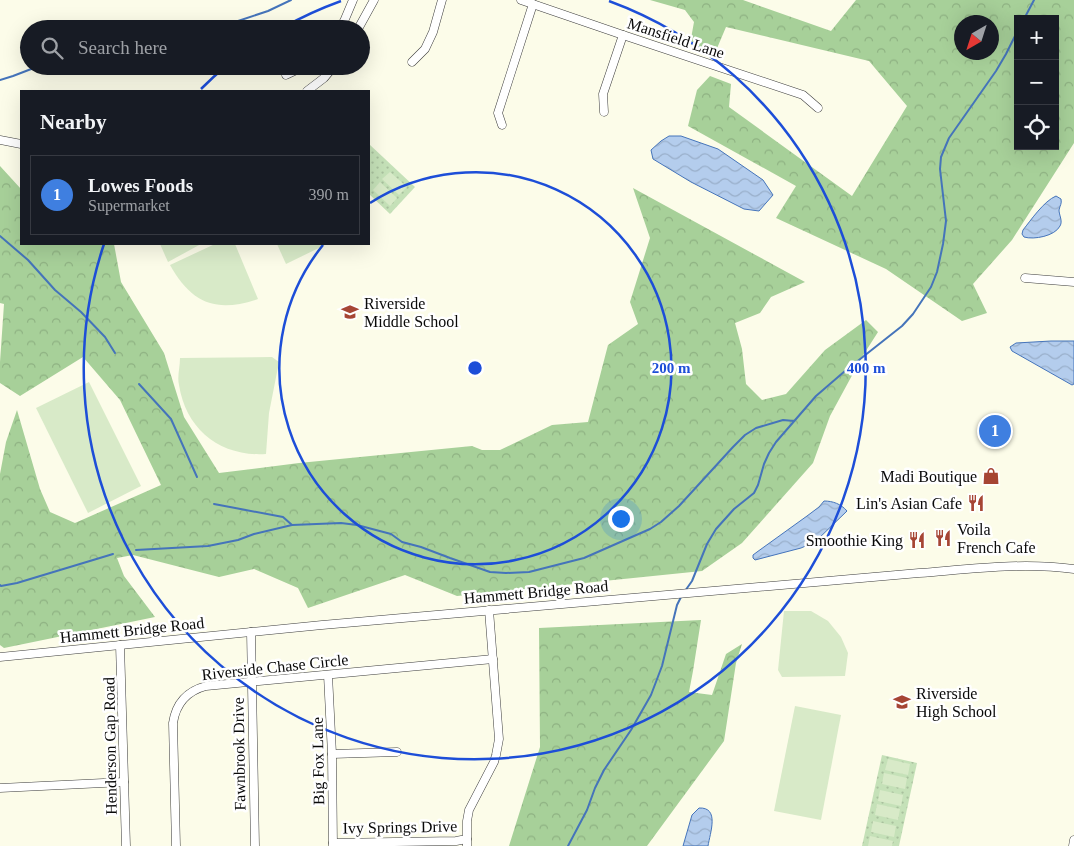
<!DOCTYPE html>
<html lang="en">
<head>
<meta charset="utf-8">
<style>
  body { margin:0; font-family:Georgia,serif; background:#242831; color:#f1f3f6 }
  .controls { position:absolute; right:15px; top:15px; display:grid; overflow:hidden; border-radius:0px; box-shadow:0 5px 20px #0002 }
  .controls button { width:45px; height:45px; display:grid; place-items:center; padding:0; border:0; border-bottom:1px solid #363941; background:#171b24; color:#f1f3f6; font:25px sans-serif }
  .compass { position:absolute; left:954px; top:15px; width:45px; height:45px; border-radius:50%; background:#171b24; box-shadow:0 5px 20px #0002; rotate:219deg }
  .you { position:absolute; left:620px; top:518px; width:18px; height:18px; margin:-12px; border:4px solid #fff; border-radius:50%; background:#1a73e8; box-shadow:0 0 0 8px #1a73e833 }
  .badge { display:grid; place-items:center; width:32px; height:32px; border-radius:50%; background:#db2777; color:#fff; font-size:16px; font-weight:700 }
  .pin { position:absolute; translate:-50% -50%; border:2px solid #fff; box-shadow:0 1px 5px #0006 }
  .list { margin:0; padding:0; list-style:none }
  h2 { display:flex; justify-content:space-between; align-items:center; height:65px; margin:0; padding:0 20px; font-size:21px }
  h2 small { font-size:16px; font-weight:400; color:#9ea1a6 }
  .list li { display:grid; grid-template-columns:32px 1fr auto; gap:15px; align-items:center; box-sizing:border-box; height:80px; margin:0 10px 10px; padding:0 10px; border:1px solid #363941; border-radius:0px }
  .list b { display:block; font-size:19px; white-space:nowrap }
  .list p { margin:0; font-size:16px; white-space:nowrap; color:#9ea1a6 }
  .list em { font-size:16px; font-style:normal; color:#9ea1a6 }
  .icon { flex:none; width:28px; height:28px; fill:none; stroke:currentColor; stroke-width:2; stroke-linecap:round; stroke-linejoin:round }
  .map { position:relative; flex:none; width:1074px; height:846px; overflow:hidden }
  .search { position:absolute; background:#171b24; box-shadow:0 5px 20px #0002; left:20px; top:20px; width:350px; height:55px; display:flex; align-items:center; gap:12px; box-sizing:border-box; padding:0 18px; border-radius:28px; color:#9ea1a6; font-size:19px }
  .panel { position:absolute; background:#171b24; box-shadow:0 5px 20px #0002; left:20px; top:90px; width:350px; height:155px; border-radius:0px }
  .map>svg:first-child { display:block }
</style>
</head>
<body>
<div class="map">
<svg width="1074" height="846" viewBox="0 0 1074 846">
  <defs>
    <pattern id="forest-crowns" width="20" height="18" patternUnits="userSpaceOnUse" patternTransform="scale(1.25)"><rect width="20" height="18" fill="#a7d099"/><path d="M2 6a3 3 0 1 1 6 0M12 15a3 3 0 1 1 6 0" fill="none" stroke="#8eb182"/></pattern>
    <pattern id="park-dots" width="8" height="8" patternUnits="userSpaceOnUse" patternTransform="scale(1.25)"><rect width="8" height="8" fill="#c5e1b8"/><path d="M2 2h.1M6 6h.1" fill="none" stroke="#a8c09d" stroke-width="1.8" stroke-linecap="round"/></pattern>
    <pattern id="water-waves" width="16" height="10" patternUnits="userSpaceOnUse" patternTransform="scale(1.25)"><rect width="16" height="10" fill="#b4cded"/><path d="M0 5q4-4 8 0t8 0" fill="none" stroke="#99afca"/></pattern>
  </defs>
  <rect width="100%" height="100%" fill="#fcfce9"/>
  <!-- forest -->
  <g fill="url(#forest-crowns)" fill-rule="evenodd">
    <path d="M650,0H743L831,31L856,0H1074V143L1012,240L973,284L987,313L962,321L886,269L776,218L796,186L688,126L697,90L710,76L731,84L729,107L852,196L907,106L869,61L726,27L715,53L690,44L694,22L685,10ZM1018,19H1055V146H1018ZM962,22H992V52H962Z"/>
    <polygon points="0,166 21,189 21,244 114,244 121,282 164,353 184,417 219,473 299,463 472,446 482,450 500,450 552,425 588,422 608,345 638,324 630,302 650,238 633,188 805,282 771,297 760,313 735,323 742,349 746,384 762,400 786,394 825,350 866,320 878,332 862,357 830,416 813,463 742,543 702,571 457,596 405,575 308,608 298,588 254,569 219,577 133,555 117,558 124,576 155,617 4,648 0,645 0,474 6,442 17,410 40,489 50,512 75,523 161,485 120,400 83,357 20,396 0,383 0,362 4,304 0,303"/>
    <polygon points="701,620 693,671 689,692 712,695 726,654 742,644 736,663 724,741 647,846 509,846 540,747 539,628"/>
  </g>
  <!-- park -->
  <g fill="url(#park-dots)">
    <polygon points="369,144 415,187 390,214 369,194"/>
    <polygon points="882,755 917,763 899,846 862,846"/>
  </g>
  <!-- pitch -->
  <g fill="#d8eac8">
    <polygon points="390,172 407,187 399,195 382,179"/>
    <polygon points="380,182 397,198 390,206 373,190"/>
    <polygon points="160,244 201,244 168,262"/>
    <path d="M215,244H235L258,299C216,313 192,304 170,265Z"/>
    <polygon points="277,244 327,244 286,264"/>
    <path d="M272,357L279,362L269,413L266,454C221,457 186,430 179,385C177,377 180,367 180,358Z"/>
    <polygon points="89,382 141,486 88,513 36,408"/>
    <polygon points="784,611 811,611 828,621 841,637 848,653 845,676 782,677 778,670"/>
    <polygon points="795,706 841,715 821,820 774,811"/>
    <polygon points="888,759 910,764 908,775 885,770"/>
    <polygon points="884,773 907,778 905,789 882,784"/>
    <polygon points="880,790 903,795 901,806 878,801"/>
    <polygon points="877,804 900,809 898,820 875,815"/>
    <polygon points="873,821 896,826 894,837 871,832"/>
    <polygon points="870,836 893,841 892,846 868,846"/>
  </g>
  <!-- water -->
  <g fill="url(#water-waves)" stroke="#4574ba">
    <polygon points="669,136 681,136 718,149 763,180 773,195 759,211 744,209 691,182 653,159 651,150 661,141"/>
    <path d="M1056,196L1061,199C1062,204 1060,205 1059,210C1059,215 1063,221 1060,226C1055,236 1034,240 1024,237L1022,234L1023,230C1031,220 1044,201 1056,196Z"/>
    <polygon points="1051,341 1074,341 1074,384 1072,385 1012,351 1010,347 1016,343"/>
    <path d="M824,501C833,501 841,504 847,511L815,542L801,548L755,560L753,558V555L757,552L807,516L819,507Z"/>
    <path d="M699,808C720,807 710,833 708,846H683L692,815Z"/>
  </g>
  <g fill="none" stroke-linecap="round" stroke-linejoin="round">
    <!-- stream -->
    <g stroke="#4574ba" stroke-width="2">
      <polyline points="1024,19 1034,0"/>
      <polyline points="209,29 221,24 235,22 268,11 291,0"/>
      <polyline points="0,80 13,76 39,66"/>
      <polyline points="0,236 28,260 55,290 81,312 105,337 115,353"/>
      <polyline points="139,384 171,419 197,477"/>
      <polyline points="214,504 283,517 292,525"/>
      <polyline points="136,550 208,546 238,540 254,534 292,525 341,523 357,525 391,534 402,542 421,547 450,558 490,572 506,573 529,572 584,558 650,529 661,522 679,506 733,447 745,435 756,428 783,420 794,421"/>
      <polyline points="0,585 1,586 17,583 113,554"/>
      <polyline points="685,591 692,581 707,544 716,529 734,509 754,493 758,485 764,464 769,453 776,442 816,396 845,371 902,326 913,314 931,287 937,272 943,244 946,221 940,169 941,157 949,138 996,71 1006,54 1018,30"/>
      <polyline points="568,846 587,810 595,788 604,770 631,730 651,695 662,666 677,605 682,595"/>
    </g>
    <!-- minor casing -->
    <g stroke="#3c3c3c" stroke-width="9">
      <g id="minor">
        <polyline points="521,0 623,35 803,95 818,108"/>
        <polyline points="340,29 345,19 353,0"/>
        <polyline points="358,29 374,0"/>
        <polyline points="412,62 425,49 433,32 442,0"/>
        <polyline points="286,75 305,66"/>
        <polyline points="307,91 324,78 334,66"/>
        <polyline points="604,112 603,94 623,35"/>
        <polyline points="502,125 498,113 533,4"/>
        <polyline points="0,140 21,144"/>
        <polyline points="1025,278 1074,282"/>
        <polyline points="251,632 255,846"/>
        <polyline points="120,645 126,846"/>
        <path d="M0,657L322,625L919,573C971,569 1022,562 1074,569"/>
        <polyline points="328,675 332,754 333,846"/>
        <polyline points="332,754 397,752"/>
        <polyline points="0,788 124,782"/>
        <polyline points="333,843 456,841 467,839"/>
        <path d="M176,846L173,723C176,703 187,691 206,686L493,659"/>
        <polyline points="467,846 467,821 469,810 494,762 496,755 499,739 489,610"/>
        <polyline points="1073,846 1074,840"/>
      </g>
    </g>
    <!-- minor -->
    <use href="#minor" stroke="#fff" stroke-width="8"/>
  </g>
  <!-- distance rings -->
  <g fill="none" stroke="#1d4ed8" stroke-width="2.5">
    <path d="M370 203A196 196 0 1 1 323 245"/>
    <path d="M201 89A391 391 0 0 1 226 66M282 28A391 391 0 0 1 341 1M609 1A391 391 0 1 1 104 244"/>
  </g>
  <!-- icons -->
  <defs>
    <g id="school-bare" transform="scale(1.35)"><path d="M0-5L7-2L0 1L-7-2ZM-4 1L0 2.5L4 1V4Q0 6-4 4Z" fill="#a64534" stroke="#fff" stroke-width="2.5" paint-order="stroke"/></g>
    <g id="shop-bare" transform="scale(1.35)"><path d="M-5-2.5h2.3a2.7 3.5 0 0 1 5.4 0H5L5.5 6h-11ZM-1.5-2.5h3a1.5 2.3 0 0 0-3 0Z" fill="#a64534" stroke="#fff" stroke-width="2.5" paint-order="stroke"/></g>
    <g id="restaurant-bare" transform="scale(1.35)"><path d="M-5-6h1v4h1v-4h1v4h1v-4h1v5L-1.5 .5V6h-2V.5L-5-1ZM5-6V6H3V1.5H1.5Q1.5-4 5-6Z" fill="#a64534" stroke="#fff" stroke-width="2.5" paint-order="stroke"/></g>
  </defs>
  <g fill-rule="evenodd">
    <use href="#school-bare" x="350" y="312"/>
    <use href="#shop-bare" x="991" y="476"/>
    <use href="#restaurant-bare" x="976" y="503"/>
    <use href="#restaurant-bare" x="943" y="538"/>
    <use href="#restaurant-bare" x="917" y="540"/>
    <use href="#school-bare" x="902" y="702"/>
  </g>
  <g text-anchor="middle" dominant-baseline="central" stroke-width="5" stroke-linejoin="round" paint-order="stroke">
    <!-- street labels -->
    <g font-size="16" fill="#090909" stroke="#fff">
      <text transform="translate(676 38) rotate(18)">Mansfield Lane</text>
      <text transform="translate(536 592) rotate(-5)">Hammett Bridge Road</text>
      <text transform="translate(132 630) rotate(-6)">Hammett Bridge Road</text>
      <text transform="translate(275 667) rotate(-6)">Riverside Chase Circle</text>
      <text transform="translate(110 746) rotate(-91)">Henderson Gap Road</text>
      <text transform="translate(239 754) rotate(-91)">Fawnbrook Drive</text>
      <text transform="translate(318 761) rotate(-91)">Big Fox Lane</text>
      <text transform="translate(400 827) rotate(-1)">Ivy Springs Drive</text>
    </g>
    <!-- poi labels -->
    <g font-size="16" fill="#090909" stroke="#fff" text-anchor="start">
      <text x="364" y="303">Riverside<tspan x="364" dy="18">Middle School</tspan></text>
      <text x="977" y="476" text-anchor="end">Madi Boutique</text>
      <text x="962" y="503" text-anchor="end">Lin's Asian Cafe</text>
      <text x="957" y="529">Voila<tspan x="957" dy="18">French Cafe</tspan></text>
      <text x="903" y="540" text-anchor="end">Smoothie King</text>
      <text x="916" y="693">Riverside<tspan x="916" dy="18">High School</tspan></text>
    </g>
  </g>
  <circle cx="475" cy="368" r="8" fill="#1d4ed8" stroke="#fff" stroke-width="2.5"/>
  <g font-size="15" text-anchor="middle" font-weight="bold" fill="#1d4ed8" stroke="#fff" stroke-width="5" stroke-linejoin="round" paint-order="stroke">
    <text x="671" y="373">200 m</text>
    <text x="866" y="373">400 m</text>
  </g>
</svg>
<div class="controls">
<button>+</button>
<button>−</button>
<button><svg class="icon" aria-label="locate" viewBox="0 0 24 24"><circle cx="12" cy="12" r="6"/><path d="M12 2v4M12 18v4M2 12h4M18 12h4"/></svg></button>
</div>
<svg class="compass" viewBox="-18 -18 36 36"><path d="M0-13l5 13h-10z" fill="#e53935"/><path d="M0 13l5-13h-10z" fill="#9ea1a6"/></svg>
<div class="you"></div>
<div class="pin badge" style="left:995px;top:431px;background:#3f7fe0">1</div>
<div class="search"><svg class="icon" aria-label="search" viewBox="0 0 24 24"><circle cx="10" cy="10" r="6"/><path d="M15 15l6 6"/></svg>Search here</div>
<section class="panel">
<h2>Nearby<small></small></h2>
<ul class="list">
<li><span class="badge" style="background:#3f7fe0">1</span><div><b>Lowes Foods</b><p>Supermarket</p></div><em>390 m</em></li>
</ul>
</section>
</div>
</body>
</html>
